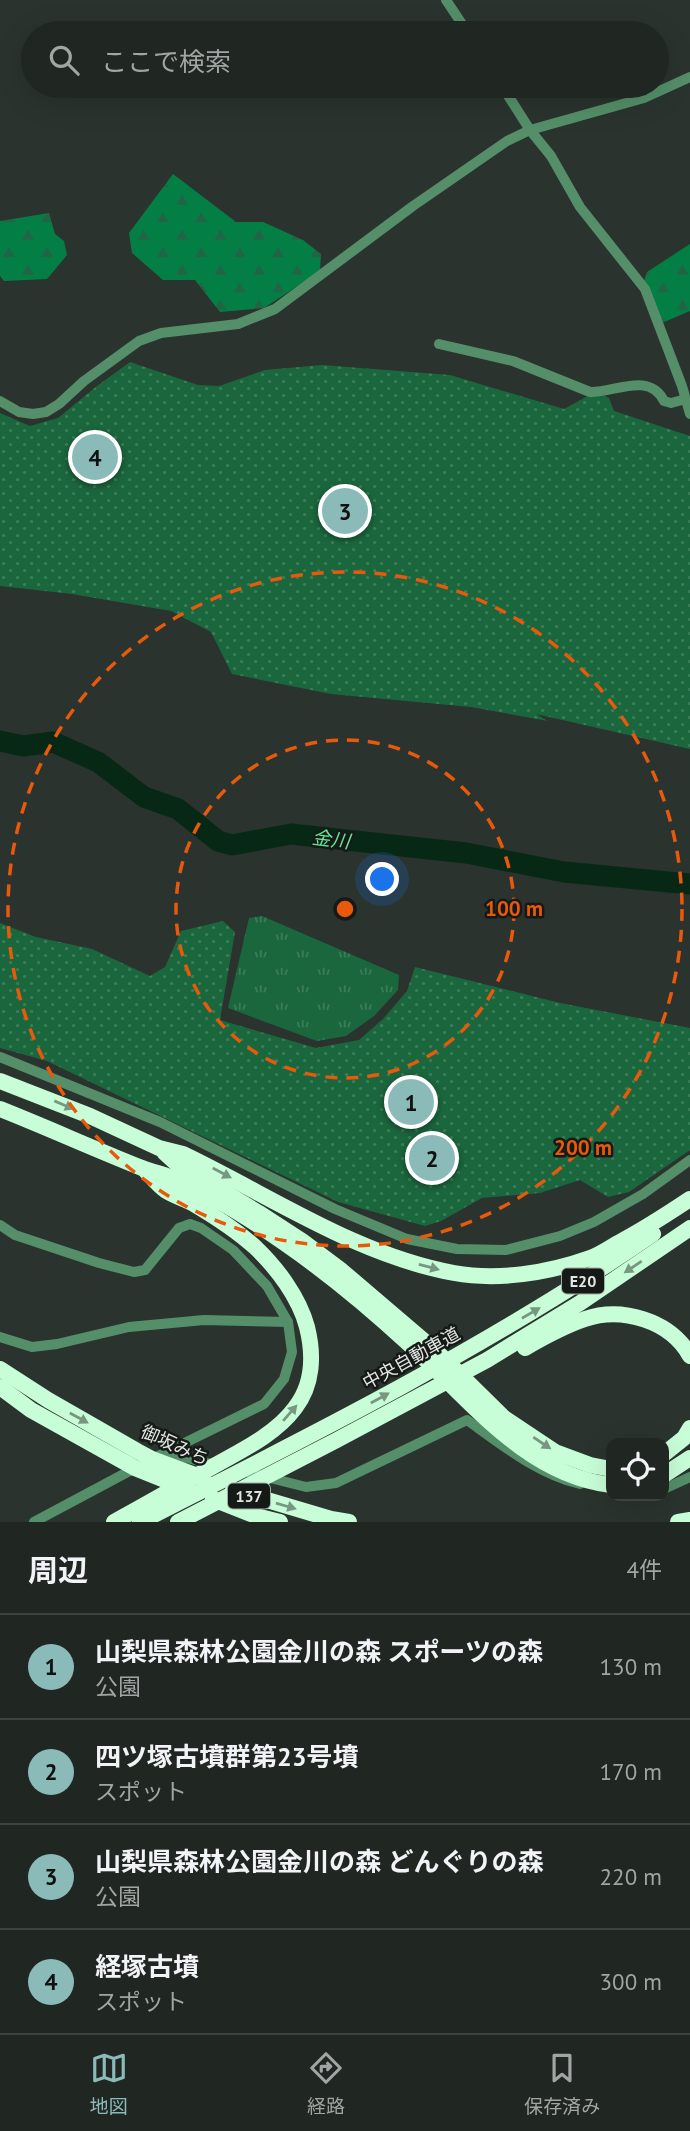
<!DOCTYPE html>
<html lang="ja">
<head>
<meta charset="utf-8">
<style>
  body { margin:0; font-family:"PT Sans","Noto Sans JP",sans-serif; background:#282e2a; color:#f1f3f6 }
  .controls { position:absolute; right:21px; bottom:21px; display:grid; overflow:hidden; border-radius:14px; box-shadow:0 7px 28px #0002 }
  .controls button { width:63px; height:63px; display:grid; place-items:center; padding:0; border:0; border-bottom:2px solid #3d4340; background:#202622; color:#f1f3f6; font:35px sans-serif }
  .you { position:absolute; left:383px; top:880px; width:24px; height:24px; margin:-18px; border:5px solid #fff; border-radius:50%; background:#1a73e8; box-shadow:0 0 0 10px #1a73e833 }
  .badge { display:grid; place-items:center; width:46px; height:46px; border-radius:50%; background:#8bbbb9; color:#111; font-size:23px; font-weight:700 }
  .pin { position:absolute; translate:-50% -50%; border:4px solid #fff; box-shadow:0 2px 7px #0006 }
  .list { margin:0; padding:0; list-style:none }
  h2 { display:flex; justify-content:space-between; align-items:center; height:91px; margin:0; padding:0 28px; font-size:30px }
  h2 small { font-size:23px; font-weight:400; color:#a2a5a5 }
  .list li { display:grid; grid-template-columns:46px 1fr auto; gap:21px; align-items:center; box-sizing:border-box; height:105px; padding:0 28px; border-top:2px solid #3d4340 }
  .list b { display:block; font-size:26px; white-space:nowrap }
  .list p { margin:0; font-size:23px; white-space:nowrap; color:#a2a5a5 }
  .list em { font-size:23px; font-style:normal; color:#a2a5a5 }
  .icon { flex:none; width:38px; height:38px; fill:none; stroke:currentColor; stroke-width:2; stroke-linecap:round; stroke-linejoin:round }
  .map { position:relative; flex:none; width:690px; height:1522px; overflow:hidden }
  .search { position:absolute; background:#202622; box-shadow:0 7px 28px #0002; left:21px; right:21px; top:21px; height:77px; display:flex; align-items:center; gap:18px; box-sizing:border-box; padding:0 24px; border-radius:38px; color:#a2a5a5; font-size:26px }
  .sheet { height:511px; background:#202622 }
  nav { display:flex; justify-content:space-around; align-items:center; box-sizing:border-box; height:98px; border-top:2px solid #3d4340; background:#202622; font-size:19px; color:#a2a5a5 }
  nav a { display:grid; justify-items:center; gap:4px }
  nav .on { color:#8bbbb9 }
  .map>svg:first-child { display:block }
</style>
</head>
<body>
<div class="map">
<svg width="690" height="1522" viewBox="0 0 690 1522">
  <defs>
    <pattern id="grass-tufts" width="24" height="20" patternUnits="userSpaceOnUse" patternTransform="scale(1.75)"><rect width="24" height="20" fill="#1b673d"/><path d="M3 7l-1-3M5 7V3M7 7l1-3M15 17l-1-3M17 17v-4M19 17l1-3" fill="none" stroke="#3c7d59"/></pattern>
    <pattern id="forest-firs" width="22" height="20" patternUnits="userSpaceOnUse" patternTransform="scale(1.75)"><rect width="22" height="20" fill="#037f46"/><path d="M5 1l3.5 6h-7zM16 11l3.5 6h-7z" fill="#206545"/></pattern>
    <pattern id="park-dots" width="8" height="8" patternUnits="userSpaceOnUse" patternTransform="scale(1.75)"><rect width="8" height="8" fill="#1b673d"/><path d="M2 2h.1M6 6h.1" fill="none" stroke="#3c7d59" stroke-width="1.8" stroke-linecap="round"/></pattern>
  </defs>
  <rect width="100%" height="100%" fill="#2a332d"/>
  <!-- grass -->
  <polygon fill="url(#grass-tufts)" points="262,916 399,975 398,990 374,1016 346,1036 317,1041 228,1008 249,918"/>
  <!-- forest -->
  <g fill="url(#forest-firs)">
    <polygon points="173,174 236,222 263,222 303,240 321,254 320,271 264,308 220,312 195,280 163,280 132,253 129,233"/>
    <polygon points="49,213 55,234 64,241 67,255 47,279 4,281 0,276 0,221"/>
    <polygon points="690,244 690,311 662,323 644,281 647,272"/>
  </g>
  <!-- park -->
  <g fill="url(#park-dots)">
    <polygon points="130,362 198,385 219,386 265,370 322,365 450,375 564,409 595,392 609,398 614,411 690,436 690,749 536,714 548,721 471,707 331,694 232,674 211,632 171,611 72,594 0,586 0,413 30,426 58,418 97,386"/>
    <polygon points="223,921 235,932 220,1020 316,1048 359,1040 383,1019 407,991 415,967 560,1003 690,1028 690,1150 629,1192 608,1197 580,1180 540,1193 482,1198 441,1221 425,1226 338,1202 47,1061 0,1048 0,923 36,937 92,949 150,976 165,967 181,931"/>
  </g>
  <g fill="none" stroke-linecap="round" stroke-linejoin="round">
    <!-- river -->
    <polyline stroke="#082816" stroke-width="21" points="0,741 23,746 53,742 98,762 144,797 178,809 218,841 232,845 291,834 466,853 564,872 690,884"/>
    <!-- minor -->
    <g stroke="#548f69" stroke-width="10">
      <polyline points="446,0 468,33"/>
      <polyline points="502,86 530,130 551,156 580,207 645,289 682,386 690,414"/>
      <path d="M439,344L513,361L590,392C614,393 649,371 664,401L671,403L686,399"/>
      <polyline points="0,401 19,412 33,414 46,412 59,404 84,381 139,341 161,333 238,324 275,309 413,206 507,141 530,130 644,98 690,77"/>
      <polyline points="0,1057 160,1122 335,1209 407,1239 457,1249 506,1250 560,1236 594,1222 643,1194 690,1160"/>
      <polyline points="0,1225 15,1235 99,1263 134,1272 145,1270 179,1228 190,1224 201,1228 233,1250 267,1286 288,1322 292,1352 284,1379 264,1404 152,1459 34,1522"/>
      <polyline points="0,1337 32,1347 57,1344 129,1327 204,1320 288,1322"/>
      <polyline points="165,1453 216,1465"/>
      <path d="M239,1470L306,1487L336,1483L467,1420C502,1445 538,1474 580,1484"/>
      <polyline points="664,1489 690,1477"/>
    </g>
    <!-- highway -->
    <g stroke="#c7fed8" stroke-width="16">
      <path d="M0,1081L90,1116L159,1148L183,1154C271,1196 356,1255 454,1273C498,1281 548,1273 590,1258C599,1255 609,1248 618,1243C643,1230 666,1215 690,1199"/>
      <path d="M0,1109C48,1128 94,1149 142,1168C152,1172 163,1174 172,1178C211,1194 249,1218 283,1242C328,1273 370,1308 410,1345C469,1399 526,1475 611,1485"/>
      <polyline points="164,1152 176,1163 259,1213 302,1241 342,1271 437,1352 504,1418 555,1452 590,1465 611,1469"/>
      <path d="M525,1348C544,1337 564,1326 585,1319C622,1306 671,1321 690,1356"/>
      <polyline points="0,1369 48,1400 137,1451 152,1459 203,1478"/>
      <polyline points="0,1387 31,1410 135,1468 185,1488"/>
      <polyline points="664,1454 684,1438 690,1428"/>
      <polyline points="664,1475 690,1458"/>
      <polyline points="233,1490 331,1519 349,1522"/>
      <polyline points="213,1499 256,1516 280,1522"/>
      <path d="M114,1522C147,1504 180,1485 212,1467C240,1451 275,1435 295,1408C313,1385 314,1355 307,1327C299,1297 277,1268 255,1247C236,1230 216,1217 194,1204C185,1199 174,1196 165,1190C158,1185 152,1177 146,1171"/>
      <path d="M140,1522C315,1434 491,1345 653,1234"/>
      <polyline points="178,1522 335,1441 487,1360 580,1303 690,1228"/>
      <polyline points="678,1522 690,1520"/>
    </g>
  </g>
  <!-- one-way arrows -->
  <defs><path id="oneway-solid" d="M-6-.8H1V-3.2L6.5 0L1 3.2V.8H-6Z" transform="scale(1.75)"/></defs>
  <g fill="#779781">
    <use href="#oneway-solid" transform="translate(64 1105) rotate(23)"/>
    <use href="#oneway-solid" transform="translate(222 1173) rotate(28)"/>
    <use href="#oneway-solid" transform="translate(429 1267) rotate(15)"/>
    <use href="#oneway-solid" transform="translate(633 1267) rotate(146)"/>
    <use href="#oneway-solid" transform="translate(531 1313) rotate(-30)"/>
    <use href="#oneway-solid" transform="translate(380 1398) rotate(-29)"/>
    <use href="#oneway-solid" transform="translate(290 1413) rotate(-49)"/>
    <use href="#oneway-solid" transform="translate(79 1418) rotate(29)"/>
    <use href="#oneway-solid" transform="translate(542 1443) rotate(34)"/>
    <use href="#oneway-solid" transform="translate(286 1506) rotate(16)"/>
  </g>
  <!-- distance rings -->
  <g fill="none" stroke="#e8590c" stroke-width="3.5" stroke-dasharray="12 9">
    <circle cx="345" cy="909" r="169"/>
    <circle cx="345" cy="909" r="337"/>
  </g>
  <g text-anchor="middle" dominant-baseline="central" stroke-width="5" stroke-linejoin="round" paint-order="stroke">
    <!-- shield labels -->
    <g fill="#161a17" stroke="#a4a9a5" stroke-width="2">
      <rect x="562" y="1268.5" width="42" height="25" rx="5"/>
      <rect x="228" y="1483.5" width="42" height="25" rx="5"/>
    </g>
    <g font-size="16" font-weight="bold" fill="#e1e6e2">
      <text x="583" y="1281">E20</text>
      <text x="249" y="1496">137</text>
    </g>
    <!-- street labels -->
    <g font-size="18" fill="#e1e6e2" stroke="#161a17">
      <text transform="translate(411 1358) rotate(-29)">中央自動車道</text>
      <text transform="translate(175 1445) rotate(24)">御坂みち</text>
    </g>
    <!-- water labels -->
    <g font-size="19" font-style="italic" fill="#63e598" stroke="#161a17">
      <text transform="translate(331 839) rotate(7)">金川</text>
    </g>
  </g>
  <circle cx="345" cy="909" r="10" fill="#e8590c" stroke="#161a17" stroke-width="3.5"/>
  <g font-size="21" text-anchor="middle" font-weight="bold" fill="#e8590c" stroke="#161a17" stroke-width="5" stroke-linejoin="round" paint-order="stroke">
    <text x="514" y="916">100 m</text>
    <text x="583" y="1155">200 m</text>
  </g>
</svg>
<div class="controls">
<button><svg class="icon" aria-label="locate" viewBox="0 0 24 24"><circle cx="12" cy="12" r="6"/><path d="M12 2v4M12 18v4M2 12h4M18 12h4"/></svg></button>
</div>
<div class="you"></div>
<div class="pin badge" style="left:411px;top:1102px">1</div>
<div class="pin badge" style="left:432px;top:1158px">2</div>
<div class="pin badge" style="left:345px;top:511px">3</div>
<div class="pin badge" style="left:95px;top:457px">4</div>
<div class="search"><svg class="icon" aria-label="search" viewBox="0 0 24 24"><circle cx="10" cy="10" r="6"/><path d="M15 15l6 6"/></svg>ここで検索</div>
</div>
<section class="sheet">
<h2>周辺<small>4件</small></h2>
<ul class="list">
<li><span class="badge">1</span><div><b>山梨県森林公園金川の森 スポーツの森</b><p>公園</p></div><em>130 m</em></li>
<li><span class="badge">2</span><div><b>四ツ塚古墳群第23号墳</b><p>スポット</p></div><em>170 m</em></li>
<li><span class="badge">3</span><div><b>山梨県森林公園金川の森 どんぐりの森</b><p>公園</p></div><em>220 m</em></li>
<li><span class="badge">4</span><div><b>経塚古墳</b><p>スポット</p></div><em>300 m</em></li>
</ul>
</section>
<nav>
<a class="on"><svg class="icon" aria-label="map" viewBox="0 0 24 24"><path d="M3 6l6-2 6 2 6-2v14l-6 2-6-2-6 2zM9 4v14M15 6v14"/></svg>地図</a>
<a><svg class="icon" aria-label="directions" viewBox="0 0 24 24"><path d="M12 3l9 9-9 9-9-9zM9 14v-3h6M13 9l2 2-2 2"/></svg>経路</a>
<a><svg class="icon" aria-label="saved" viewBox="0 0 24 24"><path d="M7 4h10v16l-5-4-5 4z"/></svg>保存済み</a>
</nav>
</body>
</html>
